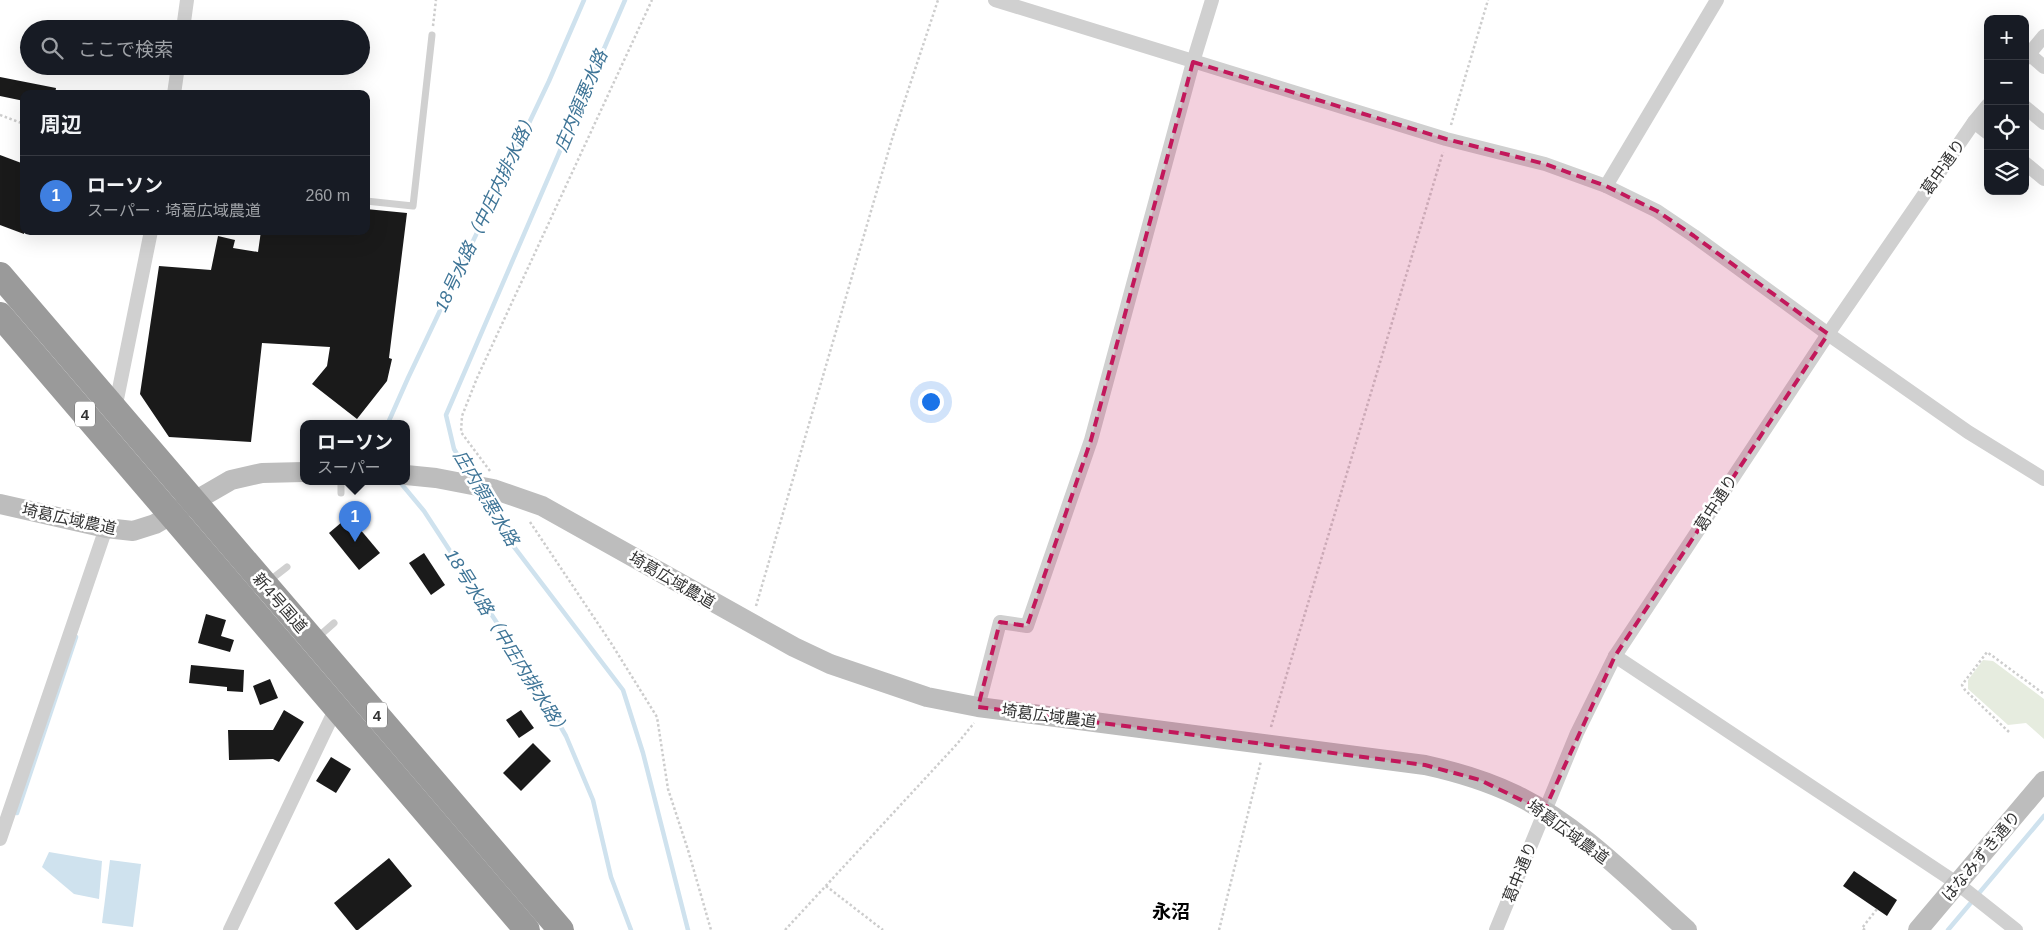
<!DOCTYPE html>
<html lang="ja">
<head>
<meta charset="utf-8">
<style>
  body { margin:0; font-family:Helvetica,"Noto Sans JP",sans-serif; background:#20242c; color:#f1f3f6 }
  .controls { position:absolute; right:15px; top:15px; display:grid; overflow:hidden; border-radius:10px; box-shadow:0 5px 20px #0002 }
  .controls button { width:45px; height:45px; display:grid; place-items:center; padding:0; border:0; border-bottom:1px solid #363941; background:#171b24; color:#f1f3f6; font:25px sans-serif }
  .you { position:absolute; left:930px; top:401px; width:18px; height:18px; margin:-12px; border:4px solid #fff; border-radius:50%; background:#1a73e8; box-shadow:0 0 0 8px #1a73e833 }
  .badge { display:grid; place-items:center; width:32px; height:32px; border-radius:50%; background:#ea580c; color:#fff; font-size:16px; font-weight:700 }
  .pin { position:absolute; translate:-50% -41px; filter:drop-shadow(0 1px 2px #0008) }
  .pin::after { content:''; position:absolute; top:26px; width:18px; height:15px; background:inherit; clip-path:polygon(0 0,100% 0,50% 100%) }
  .popup { position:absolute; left:300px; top:420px; width:110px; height:65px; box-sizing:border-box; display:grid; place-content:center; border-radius:10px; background:#171b24; filter:drop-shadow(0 1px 4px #0005); font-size:16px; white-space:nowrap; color:#9ea1a6 }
  .popup b { font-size:19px; color:#f1f3f6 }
  .popup::after { content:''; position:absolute; left:50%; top:100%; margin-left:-10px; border:10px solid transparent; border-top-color:#171b24 }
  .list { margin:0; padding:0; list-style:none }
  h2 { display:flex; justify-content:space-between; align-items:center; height:65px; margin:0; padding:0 20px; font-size:21px }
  h2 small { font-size:16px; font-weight:400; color:#9ea1a6 }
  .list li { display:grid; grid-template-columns:32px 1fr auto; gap:15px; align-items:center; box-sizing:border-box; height:80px; padding:0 20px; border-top:1px solid #363941 }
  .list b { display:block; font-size:19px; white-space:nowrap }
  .list p { margin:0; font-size:16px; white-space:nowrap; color:#9ea1a6 }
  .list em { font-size:16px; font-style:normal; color:#9ea1a6 }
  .icon { flex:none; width:28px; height:28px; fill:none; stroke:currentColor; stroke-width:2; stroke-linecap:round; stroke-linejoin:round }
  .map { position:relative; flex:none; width:2044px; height:930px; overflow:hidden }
  .search { position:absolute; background:#171b24; box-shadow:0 5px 20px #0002; left:20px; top:20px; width:350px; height:55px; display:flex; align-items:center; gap:12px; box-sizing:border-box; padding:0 18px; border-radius:28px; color:#9ea1a6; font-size:19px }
  .panel { position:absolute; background:#171b24; box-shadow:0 5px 20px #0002; left:20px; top:90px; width:350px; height:145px; border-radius:10px }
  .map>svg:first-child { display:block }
</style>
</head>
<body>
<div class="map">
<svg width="2044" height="930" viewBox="0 0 2044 930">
  <rect width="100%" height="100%" fill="#fff"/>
  <!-- green -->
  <polygon fill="#e6ecdf" points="1983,660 1993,661 2044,699 2044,739 2026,723 2008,725 1968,689 1968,680"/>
  <!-- water -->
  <g fill="#cfe2ee">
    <polygon points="49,852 102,861 99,899 74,894 42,867"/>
    <polygon points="110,860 141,864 133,927 102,923"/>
  </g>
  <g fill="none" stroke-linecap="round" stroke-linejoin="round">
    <!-- stream -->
    <g stroke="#cfe2ee" stroke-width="4.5">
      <polyline points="388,423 408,378 549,81 584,0"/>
      <polyline points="472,479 454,449 446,415 625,0"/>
      <polyline points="399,481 424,511 529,672 566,736 593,800 611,877 631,930"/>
      <polyline points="481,494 505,535 623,690 643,753 688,930"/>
      <polyline points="17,813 76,637"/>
      <polyline points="1948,930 2044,816"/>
    </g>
  </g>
  <!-- building -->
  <g fill="#1a1a1a">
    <polygon points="0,77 56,88 55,94 24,94 24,101 0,96"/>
    <polygon points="0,155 24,164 24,234 0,225"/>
    <polygon points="366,209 407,213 389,358 392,359 387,381 357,419 312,384 327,366 330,347 262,343 251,442 169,437 140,394 159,266 211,270 218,236 235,240 233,248 258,252 261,231 366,231"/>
    <polygon points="349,516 380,553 359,570 329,533"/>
    <polygon points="424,553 445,585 431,595 409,563"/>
    <polygon points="206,614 226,620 221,636 234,640 230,652 198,643"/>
    <polygon points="191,665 244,670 243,692 227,691 227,687 189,683"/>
    <polygon points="270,679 278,698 260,705 253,686"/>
    <polygon points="284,710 304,722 279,762 273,759 229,760 228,730 273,730"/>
    <polygon points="521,710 534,728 519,738 506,720"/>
    <polygon points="533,743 551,761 521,791 503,773"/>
    <polygon points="331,757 351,769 336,793 316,781"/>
    <polygon points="389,858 412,886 358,930 356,930 334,903"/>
    <polygon points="1854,871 1897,900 1887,916 1843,886"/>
  </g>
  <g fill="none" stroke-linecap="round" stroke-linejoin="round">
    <!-- path -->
    <g stroke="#cdcdcd" stroke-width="2.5" stroke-dasharray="2.5 2.5" stroke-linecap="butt">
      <polyline points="433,26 436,0"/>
      <polyline points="0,115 24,124"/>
      <polyline points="1451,125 1488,0"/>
      <polyline points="490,471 461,432 462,416 477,378 652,0"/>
      <polyline points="530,522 611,643 657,717 668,789 688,850 711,930"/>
      <polyline points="756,606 892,139 938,0"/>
      <polyline points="1271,727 1443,152"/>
      <polyline points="2009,732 1965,690 1962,685 1987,652 2044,694"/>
      <polyline points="826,886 883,930"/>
      <polyline points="785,930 957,744 974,723"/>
      <polyline points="1219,930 1261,761"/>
      <polyline points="1865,930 1862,928 1877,909"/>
    </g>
    <!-- lane -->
    <g stroke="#d0d0d0" stroke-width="7">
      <polyline points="366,201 413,206 432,35"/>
      <polyline points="341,481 341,493"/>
      <polyline points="269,581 287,567"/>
      <polyline points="318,637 334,623"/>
    </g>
    <!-- street -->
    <g stroke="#d0d0d0" stroke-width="14">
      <polyline points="995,0 1446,139 1545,164 1606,186 1657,211 1694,236 1828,334 1968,432 2044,479"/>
      <polyline points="183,29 187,0"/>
      <polyline points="2029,54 2044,67"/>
      <polyline points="2025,59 2044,36"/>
      <polyline points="174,94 178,66"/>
      <polyline points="2025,107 2044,123"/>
      <polyline points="1974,122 1988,133"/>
      <polyline points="2025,163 2044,179"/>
      <polyline points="1606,186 1717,0"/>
      <polyline points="115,409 151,231"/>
      <polyline points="1615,656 1958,884 2016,930"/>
      <polyline points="978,707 1000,622 1027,626 1091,440 1193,62 1212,0"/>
      <polyline points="0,839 106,528"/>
      <polyline points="230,930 336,708"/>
      <polyline points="1496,930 1577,733 1615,656 1828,334 1974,122 1988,105"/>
    </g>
    <!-- secondary -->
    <g stroke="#bdbdbd" stroke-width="20">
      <path d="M406,475L436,478L493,489L542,506L794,647L830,664L927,697L978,707L1425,765C1457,772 1487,781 1516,795C1580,826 1634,883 1687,930"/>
      <polyline points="0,504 106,528 133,531 155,524 231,480 262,473 304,472"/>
      <polyline points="1918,930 2044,781"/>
    </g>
    <!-- highway -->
    <g stroke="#9a9a9a" stroke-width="26">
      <polyline points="0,275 561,930"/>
      <polyline points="0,315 527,930"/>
    </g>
  </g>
  <!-- marked area -->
  <path fill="#c2185b" fill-opacity="0.2" stroke="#c2185b" stroke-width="4" stroke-dasharray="10 6" stroke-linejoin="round" d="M1193,62L1446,139L1545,164L1606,186L1657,211L1694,236L1828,334L1615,656L1544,811L1480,780L1425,765L978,707L1000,622L1027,626L1091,440Z"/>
  <g text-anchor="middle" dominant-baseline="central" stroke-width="5" stroke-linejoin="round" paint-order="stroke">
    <!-- shield labels -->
    <g fill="#fff" stroke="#707070" stroke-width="1">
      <rect x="75" y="401.5" width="20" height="25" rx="4"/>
      <rect x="367" y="702.5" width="20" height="25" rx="4"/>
    </g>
    <g font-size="15" font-weight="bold" fill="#333">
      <text x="85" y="414">4</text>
      <text x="377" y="715">4</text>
    </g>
    <!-- street labels -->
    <g font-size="16" fill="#333" stroke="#fff">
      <text transform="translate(1943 167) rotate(-55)">葛中通り</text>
      <text transform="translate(1716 503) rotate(-57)">葛中通り</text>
      <text transform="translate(69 519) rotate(12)">埼葛広域農道</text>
      <text transform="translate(672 580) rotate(30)">埼葛広域農道</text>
      <text transform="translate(280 603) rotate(49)">新4号国道</text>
      <text transform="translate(1049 716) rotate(7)">埼葛広域農道</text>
      <text transform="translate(1568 832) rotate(36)">埼葛広域農道</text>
      <text transform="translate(1981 856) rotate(-50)">はなみずき通り</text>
      <text transform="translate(1520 872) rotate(-68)">葛中通り</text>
    </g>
    <!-- water labels -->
    <g font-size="18" font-style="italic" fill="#3f7597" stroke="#fff">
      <text transform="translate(581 101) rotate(-67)">庄内領悪水路</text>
      <text transform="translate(486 212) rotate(-65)">18号水路（中庄内排水路）</text>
      <text transform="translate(486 498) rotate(59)">庄内領悪水路</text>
      <text transform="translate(507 643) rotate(58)">18号水路（中庄内排水路）</text>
    </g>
    <!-- quarter labels -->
    <g font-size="19" font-weight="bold" fill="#000" stroke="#fff">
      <text x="1171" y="911">永沼</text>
    </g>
  </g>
</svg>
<div class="controls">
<button>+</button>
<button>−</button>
<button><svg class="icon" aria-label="locate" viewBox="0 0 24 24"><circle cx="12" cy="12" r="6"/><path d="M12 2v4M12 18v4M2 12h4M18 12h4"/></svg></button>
<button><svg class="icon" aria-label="layers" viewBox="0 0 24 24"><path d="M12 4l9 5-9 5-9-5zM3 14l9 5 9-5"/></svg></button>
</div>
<div class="you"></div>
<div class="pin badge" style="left:355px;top:542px;background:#3f7fe0">1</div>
<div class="popup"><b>ローソン</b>スーパー</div>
<div class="search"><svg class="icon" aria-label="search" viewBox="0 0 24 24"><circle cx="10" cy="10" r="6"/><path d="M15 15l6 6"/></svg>ここで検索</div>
<section class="panel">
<h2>周辺<small></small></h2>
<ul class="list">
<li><span class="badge" style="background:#3f7fe0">1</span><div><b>ローソン</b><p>スーパー · 埼葛広域農道</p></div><em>260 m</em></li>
</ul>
</section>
</div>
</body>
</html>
